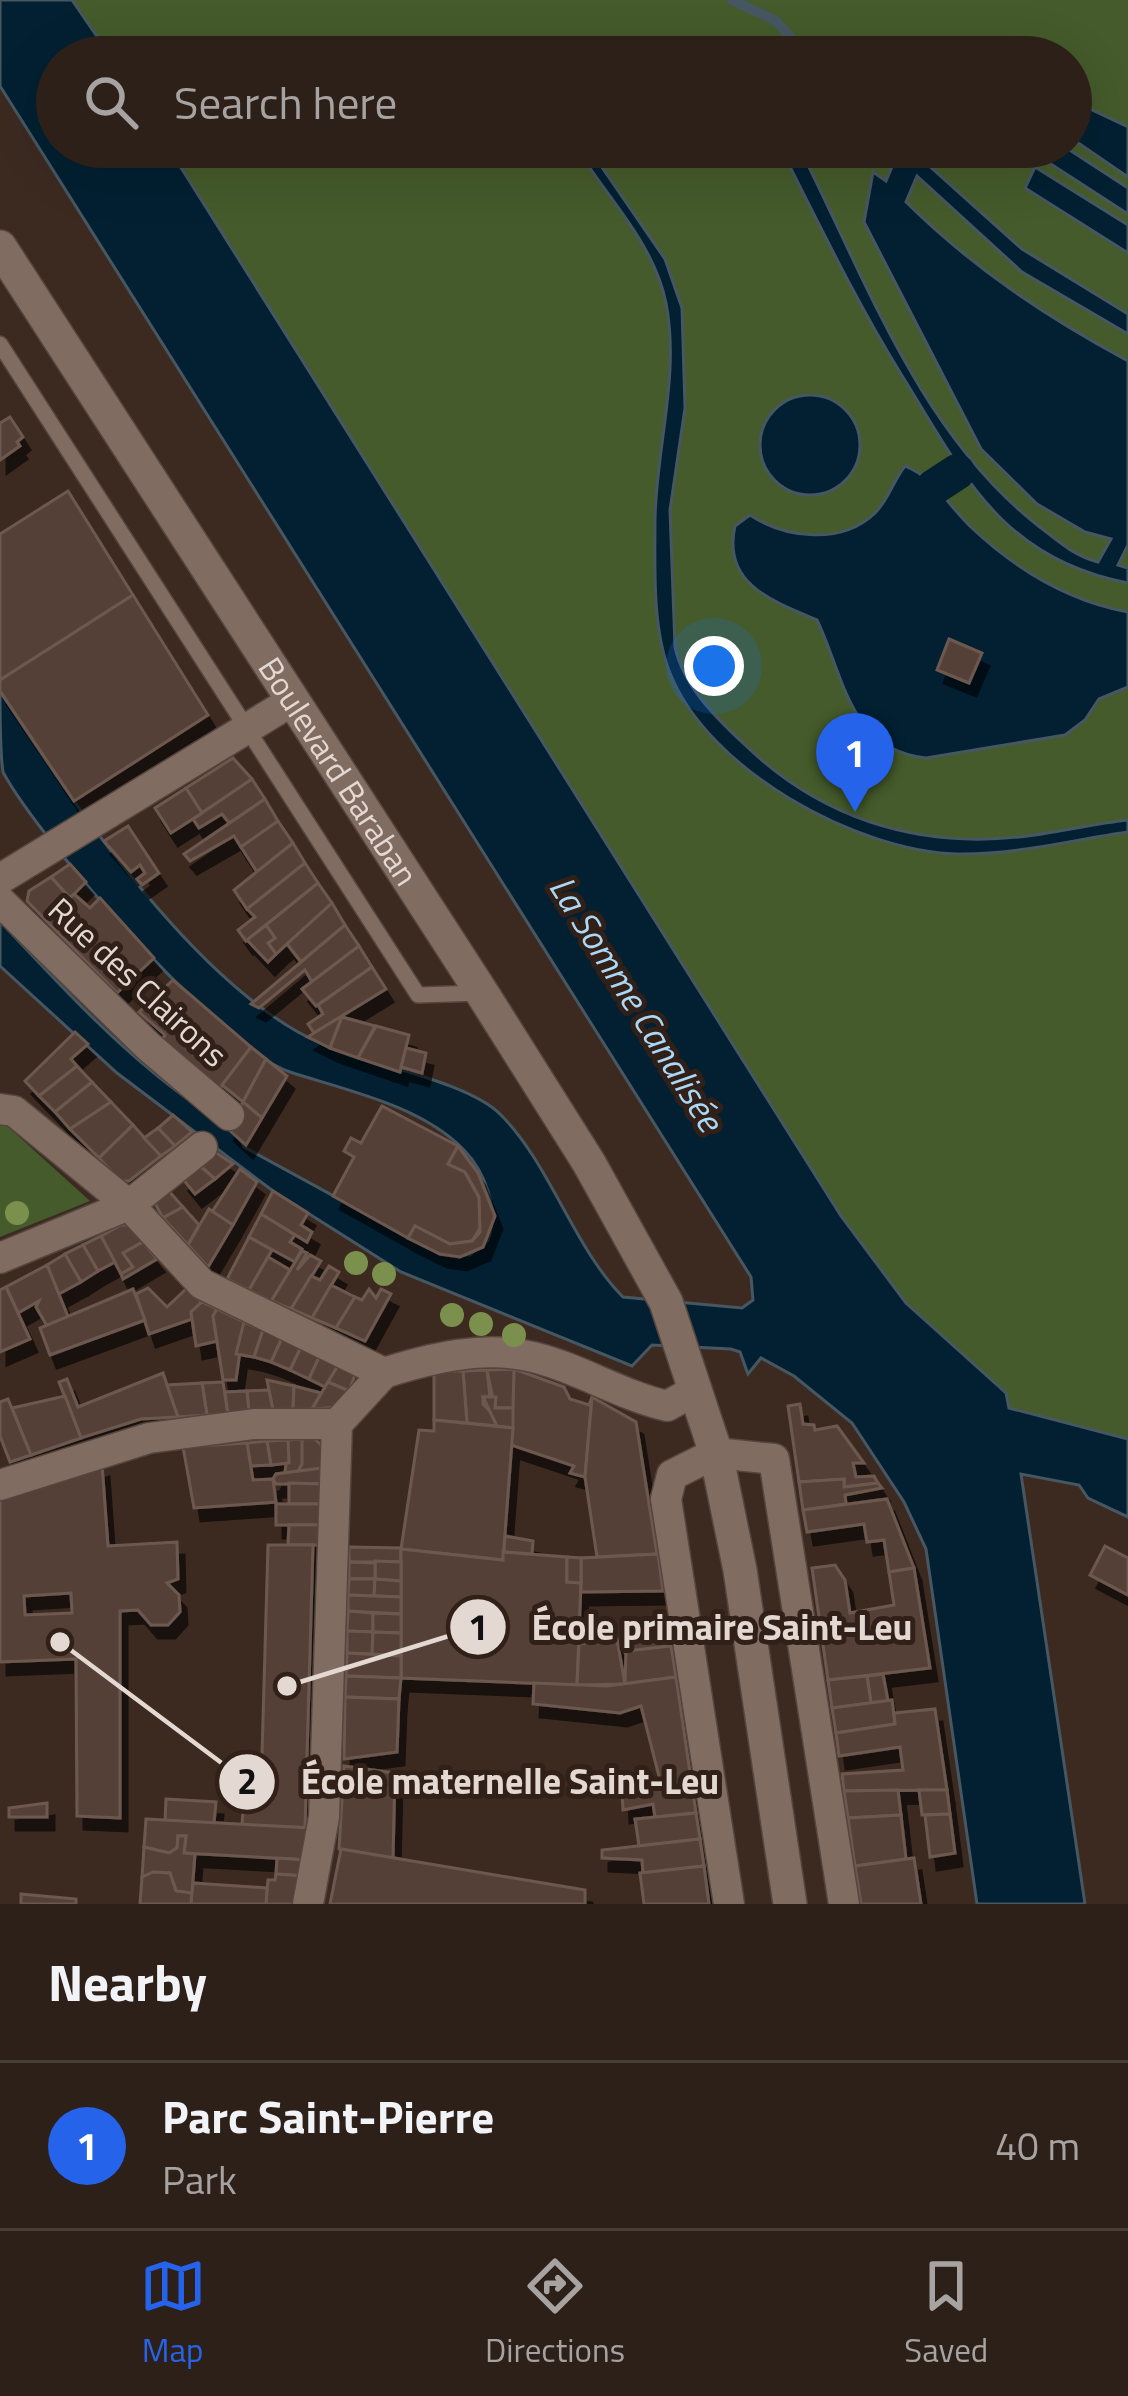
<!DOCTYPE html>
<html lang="en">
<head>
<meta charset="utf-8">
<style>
  body { margin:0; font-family:"Titillium Web",sans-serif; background:#352822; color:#f1f3f6 }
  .you { position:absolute; left:714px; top:666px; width:42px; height:42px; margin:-30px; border:9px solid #fff; border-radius:50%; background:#1a73e8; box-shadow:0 0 0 18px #1a73e833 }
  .badge { display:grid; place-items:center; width:78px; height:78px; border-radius:50%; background:#2563eb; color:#fff; font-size:39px; font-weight:700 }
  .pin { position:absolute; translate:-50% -99px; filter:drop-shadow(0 3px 6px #0008) }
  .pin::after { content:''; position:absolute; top:63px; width:42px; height:36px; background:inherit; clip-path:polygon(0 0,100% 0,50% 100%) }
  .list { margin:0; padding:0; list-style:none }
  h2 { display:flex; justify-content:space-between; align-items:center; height:156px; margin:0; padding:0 48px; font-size:51px }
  h2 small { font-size:39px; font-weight:400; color:#a7a3a2 }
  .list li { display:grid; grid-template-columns:78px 1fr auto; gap:36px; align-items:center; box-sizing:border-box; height:168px; padding:0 48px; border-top:3px solid #483e38 }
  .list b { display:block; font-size:45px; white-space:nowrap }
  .list p { margin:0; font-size:39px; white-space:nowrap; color:#a7a3a2 }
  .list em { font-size:39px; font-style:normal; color:#a7a3a2 }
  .icon { flex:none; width:66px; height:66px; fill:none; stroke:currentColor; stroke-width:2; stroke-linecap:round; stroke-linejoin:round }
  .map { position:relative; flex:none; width:1128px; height:1904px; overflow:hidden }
  .search { position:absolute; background:#2d2019; box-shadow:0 12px 48px #0002; left:36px; right:36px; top:36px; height:132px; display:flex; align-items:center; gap:30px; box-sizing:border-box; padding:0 42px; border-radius:66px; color:#a7a3a2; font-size:45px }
  .sheet { height:324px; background:#2d2019 }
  nav { display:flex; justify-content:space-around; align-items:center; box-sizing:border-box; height:168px; border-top:3px solid #483e38; background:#2d2019; font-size:33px; color:#a7a3a2 }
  nav a { display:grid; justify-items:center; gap:6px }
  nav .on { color:#2563eb }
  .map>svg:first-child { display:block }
</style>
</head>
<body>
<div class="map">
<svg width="1128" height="1904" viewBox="0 0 1128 1904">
  <defs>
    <filter id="shadow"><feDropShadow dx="7" dy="13" stdDeviation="0" flood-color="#0009"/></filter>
  </defs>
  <rect width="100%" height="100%" fill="#3c2a21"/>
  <!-- green -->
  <g fill="#455b2b">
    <polygon points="72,0 1128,0 1128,1439 1008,1408 1006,1393 906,1303 841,1216 168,147 1071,147 1071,57 111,57"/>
    <polygon points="5,1124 90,1201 0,1237 0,1126"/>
  </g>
  <!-- water -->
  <g fill="#022032" stroke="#465762" stroke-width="3">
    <path d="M0,0H72L111,57H57V147H168L841,1216L906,1303L1006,1393L1009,1408L1128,1439V1517L1088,1498L1079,1485L1021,1474L1085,1904H977L926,1549L904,1502L852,1423L794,1376L761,1358L748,1374L740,1352L731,1349L652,1345L632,1366L401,1272L273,1191L117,1073L0,966V921C59,984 120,1051 189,1100C207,1113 237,1129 244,1147L440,1254L470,1255L488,1240C499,1211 486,1172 463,1149C420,1105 345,1090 290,1072C221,1049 38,838 3,772C0,752 0,713 0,691C70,801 185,968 298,1032C350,1062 465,1078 501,1115C550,1164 574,1248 623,1297L742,1308L753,1300L751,1277L0,86Z"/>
    <polygon points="1071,100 1128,127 1128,177 1071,138"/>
    <path d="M576,147H588L665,259L682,308L685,408L670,510L675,647C683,685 715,717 743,743C819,817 913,848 1019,837C1056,833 1091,824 1128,820V832C1071,840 1015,855 957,854C856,851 708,770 670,673C652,629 655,567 655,520C656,448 680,375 666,303C654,243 607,198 576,147Z"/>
    <path d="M780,147H799C866,279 918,430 1036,524C1057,540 1072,555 1098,562L1111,539L1085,532L1037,504L981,449L864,222L873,172L886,181L897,155L890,147H908L1022,249L1128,314V334L1022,272L917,176L906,202C973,268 1045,316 1128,361V545L1118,565L1128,568V583C1000,559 962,472 901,374C856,301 819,224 780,147Z"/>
    <polygon points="1045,147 1065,147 1128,188 1128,214 1040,157"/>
    <polygon points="1035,167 1128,225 1128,253 1025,188"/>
    <circle cx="810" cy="445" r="50"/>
    <path d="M905,466C933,476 951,509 973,529C1016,569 1069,601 1128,612V687L1099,699L1085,720L1065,735L926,758C849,750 844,676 817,620C771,601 722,583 735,526L750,515C785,538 841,545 874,514C888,501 893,481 905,466Z"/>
  </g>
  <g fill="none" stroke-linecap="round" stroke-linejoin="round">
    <!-- stream -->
    <g stroke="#465762" stroke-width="10">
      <polyline points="732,0 776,21 808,57"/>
      <polyline points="889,147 899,159"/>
    </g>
    <!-- canal -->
    <polyline stroke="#022032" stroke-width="36" points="934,487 957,472"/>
  </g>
  <!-- building -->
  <g fill="#544138" stroke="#6d594f" stroke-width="3" fill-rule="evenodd" filter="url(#shadow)">
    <polygon points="10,417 23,437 17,442 20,446 0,460 0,423"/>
    <polygon points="68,491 133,595 0,680 0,534"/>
    <polygon points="133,595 208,715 74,801 0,691 0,680"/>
    <polygon points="949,639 982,653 969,683 937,670"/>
    <polygon points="233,758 252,779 202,813 186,788"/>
    <polygon points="252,779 265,799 229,823 222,814 199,828 193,819"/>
    <polygon points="186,788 202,813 171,833 155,808"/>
    <polygon points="265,799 278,821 241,847 234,836 190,861 184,854"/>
    <polygon points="278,821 293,843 257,872 241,847"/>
    <polygon points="128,826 159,873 142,885 137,879 145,873 140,865 131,872 104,841"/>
    <polygon points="293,843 305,863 247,909 234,890"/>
    <polygon points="305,863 318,883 246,941 238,930 255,917 247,909"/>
    <polygon points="70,864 86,882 70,898 51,877"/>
    <polygon points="51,877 70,898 74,894 90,908 100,898 154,958 117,993 27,901 29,891"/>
    <polygon points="318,883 332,903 276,954 268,943 275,938 266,925"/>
    <polygon points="332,903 345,925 301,962 287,944"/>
    <polygon points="266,925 275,938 268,943 276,954 268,962 247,940"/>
    <polygon points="345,925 359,946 312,982 305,970 259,1008 251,1004"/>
    <polygon points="359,946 372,967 316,1006 302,989"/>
    <polygon points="372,967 386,989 314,1033 308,1024 323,1014 318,1005"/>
    <polygon points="173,980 251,1047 218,1091 156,1049 165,1035 139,1012"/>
    <polygon points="342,1016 330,1048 308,1037 314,1033"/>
    <polygon points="342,1017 375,1026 358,1058 330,1048"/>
    <polygon points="376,1026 409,1035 400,1072 358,1058"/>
    <polygon points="75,1032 88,1044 71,1059 77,1066 39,1096 25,1081"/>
    <polygon points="251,1047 266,1059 243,1102 222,1085"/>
    <polygon points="406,1048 426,1053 422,1073 401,1067"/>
    <polygon points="266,1059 287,1076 262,1118 243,1102"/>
    <polygon points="77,1066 92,1082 55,1112 39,1096"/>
    <polygon points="92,1082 111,1102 70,1129 55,1112"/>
    <polygon points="111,1102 133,1125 99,1158 70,1129"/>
    <polygon points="243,1102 262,1118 246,1145 227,1128"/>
    <polygon points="382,1106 458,1146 448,1164 465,1172 482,1203 482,1225 472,1241 450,1244 415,1226 408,1238 333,1196 354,1157 344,1151 351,1138 361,1143"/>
    <polygon points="173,1115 192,1132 175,1146 158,1128"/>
    <polygon points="133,1125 161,1156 129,1181 120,1181 99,1158"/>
    <polygon points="158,1128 175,1146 161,1156 144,1138"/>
    <polygon points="458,1146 478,1173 495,1216 483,1247 460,1257 440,1254 408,1238 415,1226 450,1244 472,1241 480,1232 479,1197 465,1172 448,1164"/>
    <polygon points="215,1152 233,1164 215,1179 199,1165"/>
    <polygon points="199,1165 215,1179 195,1194 182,1178"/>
    <polygon points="240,1169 257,1182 233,1225 212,1212"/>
    <polygon points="167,1189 183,1207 163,1218 153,1200"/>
    <polygon points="273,1191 308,1213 301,1225 312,1232 307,1242 261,1214"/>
    <polygon points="183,1207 199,1225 188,1245 163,1218"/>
    <polygon points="209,1209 233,1225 208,1267 188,1245"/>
    <polygon points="261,1214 295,1235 290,1242 302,1249 295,1262 249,1237"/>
    <polygon points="121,1225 128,1225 143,1242 123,1253 133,1267 121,1274 101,1236"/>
    <polygon points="101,1236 115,1262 98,1271 83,1245"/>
    <polygon points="249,1237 272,1250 249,1290 227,1279"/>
    <polygon points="143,1242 157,1259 123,1279 121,1274 133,1267 123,1253"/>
    <polygon points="83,1245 98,1271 81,1282 65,1254"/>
    <polygon points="302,1251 307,1253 297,1270 310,1255 321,1261 291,1309 271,1301"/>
    <polygon points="65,1254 81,1282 59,1294 47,1265"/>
    <polygon points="268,1257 290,1270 271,1301 249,1290"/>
    <polygon points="47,1265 69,1319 47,1326 36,1307 39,1301 18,1313 6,1287"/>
    <polygon points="329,1266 339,1272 312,1318 291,1309 311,1276 320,1280"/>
    <polygon points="331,1285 355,1297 336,1328 312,1318"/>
    <polygon points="6,1287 30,1339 0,1352 0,1290"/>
    <polygon points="148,1288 167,1307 187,1288 202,1302 191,1312 192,1319 149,1334 136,1294"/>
    <polygon points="133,1289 145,1320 50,1355 40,1328"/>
    <polygon points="369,1289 376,1298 381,1289 391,1294 365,1341 336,1328 355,1297 362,1300"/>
    <polygon points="202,1302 217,1309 213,1316 217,1341 196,1346 191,1312"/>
    <polygon points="217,1309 244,1322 236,1380 223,1380 213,1316"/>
    <polygon points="244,1322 263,1330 254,1357 236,1354"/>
    <polygon points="263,1330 282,1338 271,1362 254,1357"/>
    <polygon points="282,1338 301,1347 290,1370 271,1362"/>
    <polygon points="301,1347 320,1355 309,1379 290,1370"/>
    <polygon points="320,1355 339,1364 325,1387 309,1379"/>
    <polygon points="339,1364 356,1372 349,1391 328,1382"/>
    <polygon points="514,1369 564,1387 570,1399 589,1405 592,1397 585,1477 570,1473 574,1466 511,1445"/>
    <polygon points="514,1369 513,1408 495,1408 487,1370"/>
    <polygon points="487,1370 490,1397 483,1397 483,1404 497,1419 497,1426 467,1423 463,1371"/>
    <polygon points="434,1371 463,1371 467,1423 434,1420"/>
    <polygon points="163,1373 178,1417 141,1419 81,1438 59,1382 67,1379 78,1407"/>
    <polygon points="267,1380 294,1386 293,1410 273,1411"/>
    <polygon points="223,1382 228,1414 207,1415 202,1383"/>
    <polygon points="328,1382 349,1391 339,1407 312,1409"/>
    <polygon points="202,1383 207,1415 178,1417 167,1385"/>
    <polygon points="294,1386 321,1393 312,1409 293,1410"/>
    <polygon points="269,1390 273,1411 249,1412 247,1391"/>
    <polygon points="247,1391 249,1412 228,1414 225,1392"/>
    <polygon points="65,1396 81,1438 31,1455 12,1408"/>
    <polygon points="483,1397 496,1397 495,1408 513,1408 513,1428 497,1426"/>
    <polygon points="592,1397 636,1422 657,1554 597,1557 585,1477"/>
    <polygon points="8,1399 31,1455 10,1462 0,1436 0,1402"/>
    <polygon points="800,1404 803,1424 814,1425 815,1430 837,1426 864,1463 853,1463 856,1477 874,1476 878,1483 844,1487 844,1479 799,1482 788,1406"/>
    <polygon points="434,1420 513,1428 503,1560 401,1549 419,1430 434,1431"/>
    <polygon points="314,1438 322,1446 322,1468 297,1473 302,1439"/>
    <polygon points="302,1439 302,1464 297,1473 285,1474 288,1440"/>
    <polygon points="288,1440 289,1463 271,1465 267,1441"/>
    <polygon points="267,1441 271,1465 250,1466 247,1443"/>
    <polygon points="247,1443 253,1480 273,1479 276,1502 194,1508 183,1447"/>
    <path d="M102,1464L108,1546L177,1542L178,1579L167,1583L179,1595L180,1612L168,1625H151L138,1610L120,1611V1818L77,1816L76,1659L0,1662V1498ZM71,1593L72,1613L25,1615L24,1596Z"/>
    <polygon points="322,1468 321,1484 276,1484 273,1479 276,1474"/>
    <polygon points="844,1479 844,1487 878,1483 882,1488 845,1495 846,1504 803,1510 799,1482"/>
    <polygon points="289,1483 321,1484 321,1504 289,1504"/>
    <polygon points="887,1499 914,1568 889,1572 884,1540 867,1542 864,1524 807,1532 803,1510"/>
    <polygon points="276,1504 321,1504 320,1525 276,1525"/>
    <polygon points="289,1525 320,1525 320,1545 288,1545"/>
    <polygon points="505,1536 533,1541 532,1554 504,1552"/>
    <polygon points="268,1545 313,1545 305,1828 242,1825 244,1796 249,1790 261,1790"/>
    <polygon points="1105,1546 1128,1558 1128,1595 1090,1575"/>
    <polygon points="349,1547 401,1548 401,1562 349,1562"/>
    <polygon points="401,1549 503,1560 503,1552 567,1557 567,1582 581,1583 577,1685 401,1678"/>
    <polygon points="658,1554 663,1591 581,1592 581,1558"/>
    <polygon points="567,1557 581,1558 581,1583 567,1582"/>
    <polygon points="375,1561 401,1562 401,1581 375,1579"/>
    <polygon points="349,1562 375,1563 375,1579 349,1579"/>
    <polygon points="835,1565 845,1580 850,1613 894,1605 889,1572 914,1568 930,1668 828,1680 812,1568"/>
    <polygon points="349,1579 375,1579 374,1596 348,1595"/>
    <polygon points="375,1579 401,1581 401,1597 374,1596"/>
    <polygon points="348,1595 401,1597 401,1614 348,1611"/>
    <polygon points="348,1611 373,1613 373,1632 347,1631"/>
    <polygon points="373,1613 401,1614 401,1633 373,1632"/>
    <polygon points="669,1628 671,1646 625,1652 622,1633"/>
    <polygon points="347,1631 373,1632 372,1654 347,1653"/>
    <polygon points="373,1632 401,1633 401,1656 372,1654"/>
    <polygon points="617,1639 625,1684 577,1685 579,1644"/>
    <polygon points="671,1646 676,1677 625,1684 626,1651"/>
    <polygon points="347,1653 401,1656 401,1678 346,1676"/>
    <polygon points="883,1674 888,1701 871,1703 867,1676"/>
    <polygon points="346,1676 401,1678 399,1699 345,1697"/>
    <polygon points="867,1676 871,1703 832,1708 828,1680"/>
    <polygon points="676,1677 692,1786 662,1788 641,1706 620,1713 533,1704 534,1683 607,1686"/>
    <polygon points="345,1697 399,1699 397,1752 344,1759"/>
    <polygon points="892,1700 895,1724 836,1733 832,1708"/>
    <polygon points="935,1709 947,1790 844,1791 842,1774 903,1770 900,1747 839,1756 836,1733 895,1724 894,1713"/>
    <polygon points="344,1766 395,1773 393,1858 339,1849"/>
    <polygon points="692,1786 696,1813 655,1817 653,1804 623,1810 622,1792"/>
    <polygon points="898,1790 901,1815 848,1818 844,1791"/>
    <polygon points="919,1790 947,1790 950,1814 922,1815"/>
    <polygon points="166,1799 216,1802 214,1823 165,1821"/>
    <polygon points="47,1803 47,1817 9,1817 9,1808"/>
    <polygon points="696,1813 700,1839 639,1846 635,1819"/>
    <polygon points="950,1814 955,1853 930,1857 925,1815"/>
    <polygon points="901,1815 906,1859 855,1866 848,1818"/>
    <polygon points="146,1819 313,1828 307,1860 184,1853 186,1836 178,1836 177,1848 169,1853 144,1847"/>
    <polygon points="178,1836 186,1836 184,1853 195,1854 192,1893 176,1891 170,1873 142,1877 144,1847 169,1853 177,1848"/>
    <polygon points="700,1839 704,1866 643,1873 642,1860 602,1858 602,1850"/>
    <polygon points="341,1849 585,1890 585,1904 330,1904"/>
    <polygon points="277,1858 307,1860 304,1876 276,1874"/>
    <polygon points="914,1858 921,1904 861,1904 855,1866"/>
    <polygon points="704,1866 709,1904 644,1904 640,1873"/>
    <polygon points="153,1872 170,1873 176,1891 192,1893 191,1904 140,1904 142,1877"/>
    <polygon points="276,1874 304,1876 299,1904 266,1904 268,1880 275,1880"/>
    <polygon points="193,1883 267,1888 266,1904 191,1904"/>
    <polygon points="21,1894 76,1899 76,1904 21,1904"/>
  </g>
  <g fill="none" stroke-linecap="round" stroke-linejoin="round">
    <!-- service casing -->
    <g stroke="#54453e" stroke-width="18">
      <polyline id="service" points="0,344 418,995 481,993"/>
    </g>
    <!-- minor casing -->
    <g stroke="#54453e" stroke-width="33">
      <g id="minor">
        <polyline points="0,879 292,701"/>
        <polyline points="0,901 148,1046 229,1115"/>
        <path d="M0,1109L14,1111L129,1205L202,1284L384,1373C431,1358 484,1345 533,1357C579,1368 620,1395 667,1406L696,1390"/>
        <polyline points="0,1258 129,1205 202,1147"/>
        <polyline points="0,1485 149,1438 254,1424 337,1424"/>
        <polyline points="308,1904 324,1817 337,1424 384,1373"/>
        <polyline points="729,1904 666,1499 672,1475 716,1453 774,1459 844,1904"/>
      </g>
    </g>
    <!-- tertiary casing -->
    <g stroke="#54453e" stroke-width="36">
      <g id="tertiary">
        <path id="s1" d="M0,247L482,993L589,1163L666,1302L716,1453L740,1570L790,1904"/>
      </g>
    </g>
    <!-- service -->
    <use href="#service" stroke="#816c62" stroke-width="15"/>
    <!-- minor -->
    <use href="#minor" stroke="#816c62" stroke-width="30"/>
    <!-- tertiary -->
    <use href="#tertiary" stroke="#816c62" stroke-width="33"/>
  </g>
  <!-- trees -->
  <g fill="#7c904e">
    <circle cx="17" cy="1213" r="12"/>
    <circle cx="356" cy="1263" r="12"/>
    <circle cx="384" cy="1274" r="12"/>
    <circle cx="452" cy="1315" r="12"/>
    <circle cx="481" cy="1324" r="12"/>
    <circle cx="514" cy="1335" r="12"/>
  </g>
  <g text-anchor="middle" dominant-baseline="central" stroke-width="10" stroke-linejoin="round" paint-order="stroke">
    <!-- street labels -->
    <g font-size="33" fill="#e4d8d3" stroke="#312018">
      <text stroke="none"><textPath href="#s1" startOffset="624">Boulevard Baraban</textPath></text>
      <text transform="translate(138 982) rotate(43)">Rue des Clairons</text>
    </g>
    <!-- water labels -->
    <g font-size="36" font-style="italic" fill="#acd7f5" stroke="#312018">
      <text transform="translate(637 1003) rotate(58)">La Somme Canalisée</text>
    </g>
  </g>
  <!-- callouts -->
  <path fill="none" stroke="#e4d8d3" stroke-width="4.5" d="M287 1686L478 1627M60 1642L247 1782"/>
  <g fill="#e4d8d3" stroke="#312018" stroke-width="4.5">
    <circle cx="287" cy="1686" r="12"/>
    <circle cx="60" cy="1642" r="12"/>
    <circle cx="478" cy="1627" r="30"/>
    <circle cx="247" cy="1782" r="30"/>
  </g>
  <g font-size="36" text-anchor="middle" font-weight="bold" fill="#111">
    <text x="478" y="1640">1</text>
    <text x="247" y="1794">2</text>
  </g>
  <g font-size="36" text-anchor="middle" font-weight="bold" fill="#e4d8d3" stroke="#312018" stroke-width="10" stroke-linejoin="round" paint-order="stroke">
    <text x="722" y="1640">École primaire Saint-Leu</text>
    <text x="510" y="1794">École maternelle Saint-Leu</text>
  </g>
</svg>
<div class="you"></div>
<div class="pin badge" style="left:855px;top:812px">1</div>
<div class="search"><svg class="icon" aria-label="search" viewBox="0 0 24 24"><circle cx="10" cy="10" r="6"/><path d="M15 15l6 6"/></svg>Search here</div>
</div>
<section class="sheet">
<h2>Nearby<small></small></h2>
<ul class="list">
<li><span class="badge">1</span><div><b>Parc Saint-Pierre</b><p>Park</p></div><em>40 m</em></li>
</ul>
</section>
<nav>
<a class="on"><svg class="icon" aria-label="map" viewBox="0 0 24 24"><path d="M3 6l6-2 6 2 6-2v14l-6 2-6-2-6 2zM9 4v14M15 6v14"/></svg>Map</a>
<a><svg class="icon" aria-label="directions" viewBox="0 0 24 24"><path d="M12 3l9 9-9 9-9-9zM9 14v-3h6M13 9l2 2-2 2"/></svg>Directions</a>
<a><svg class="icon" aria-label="saved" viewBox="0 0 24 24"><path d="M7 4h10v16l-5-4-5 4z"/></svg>Saved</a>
</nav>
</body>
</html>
